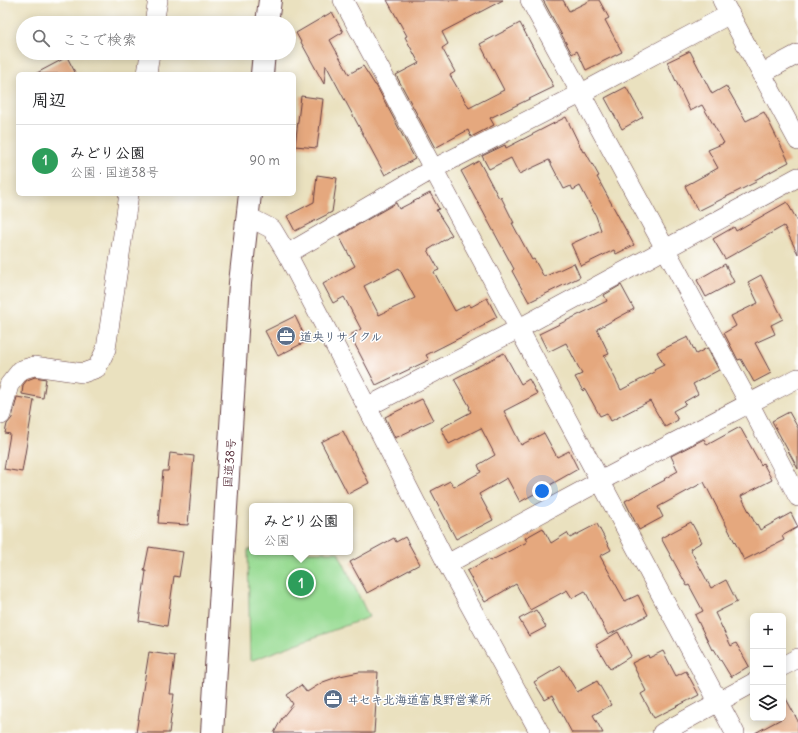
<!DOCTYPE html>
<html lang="ja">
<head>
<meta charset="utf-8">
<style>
  body { margin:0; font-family:Delius,"Klee One",sans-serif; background:#f2f2f2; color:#202124 }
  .controls { position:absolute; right:12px; bottom:12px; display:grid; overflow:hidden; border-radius:6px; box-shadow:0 2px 10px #0003 }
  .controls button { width:36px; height:36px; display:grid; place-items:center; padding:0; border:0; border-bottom:1px solid #e0e0e0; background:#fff; color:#202124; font:20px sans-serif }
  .you { position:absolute; left:542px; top:491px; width:14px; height:14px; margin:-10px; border:3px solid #fff; border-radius:50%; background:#1a73e8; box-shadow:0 0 0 6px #1a73e833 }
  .badge { display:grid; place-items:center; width:26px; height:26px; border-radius:50%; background:#2563eb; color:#fff; font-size:13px; font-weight:700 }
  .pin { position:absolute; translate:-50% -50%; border:2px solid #fff; box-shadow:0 1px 4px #0006 }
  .popup { position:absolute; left:249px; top:503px; width:104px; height:52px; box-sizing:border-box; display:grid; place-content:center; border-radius:6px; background:#fff; filter:drop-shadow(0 1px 3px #0005); font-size:13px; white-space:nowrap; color:#757577 }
  .popup b { font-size:15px; color:#202124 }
  .popup::after { content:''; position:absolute; left:50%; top:100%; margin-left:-8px; border:8px solid transparent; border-top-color:#fff }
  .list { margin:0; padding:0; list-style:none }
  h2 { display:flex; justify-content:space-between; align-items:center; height:52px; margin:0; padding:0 16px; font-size:17px }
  h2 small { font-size:13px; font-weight:400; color:#757577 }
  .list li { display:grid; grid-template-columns:26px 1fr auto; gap:12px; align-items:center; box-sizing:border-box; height:72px; padding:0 16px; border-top:1px solid #e0e0e0 }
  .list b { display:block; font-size:15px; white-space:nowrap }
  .list p { margin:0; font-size:13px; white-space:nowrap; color:#757577 }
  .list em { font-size:13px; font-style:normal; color:#757577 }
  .icon { flex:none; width:22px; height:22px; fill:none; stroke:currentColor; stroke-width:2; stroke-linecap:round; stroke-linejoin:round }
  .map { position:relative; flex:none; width:798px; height:733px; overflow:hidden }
  .search { position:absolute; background:#fff; box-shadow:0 2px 10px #0003; left:16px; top:16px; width:280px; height:44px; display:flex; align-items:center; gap:10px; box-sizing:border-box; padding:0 14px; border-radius:22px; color:#757577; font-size:15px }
  .panel { position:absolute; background:#fff; box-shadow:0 2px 10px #0003; left:16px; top:72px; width:280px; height:124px; border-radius:6px }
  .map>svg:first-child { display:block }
</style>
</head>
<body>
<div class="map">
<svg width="798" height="733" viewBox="0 0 798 733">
  <rect width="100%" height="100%" fill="#fff"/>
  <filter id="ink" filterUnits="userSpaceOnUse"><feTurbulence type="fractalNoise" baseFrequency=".025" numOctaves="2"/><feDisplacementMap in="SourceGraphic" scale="8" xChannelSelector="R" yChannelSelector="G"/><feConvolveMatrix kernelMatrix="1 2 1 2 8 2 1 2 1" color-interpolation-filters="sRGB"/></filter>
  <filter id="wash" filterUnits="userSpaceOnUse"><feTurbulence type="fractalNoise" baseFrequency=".012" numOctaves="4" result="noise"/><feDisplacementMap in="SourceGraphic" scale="16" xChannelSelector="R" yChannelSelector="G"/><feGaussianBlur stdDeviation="0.9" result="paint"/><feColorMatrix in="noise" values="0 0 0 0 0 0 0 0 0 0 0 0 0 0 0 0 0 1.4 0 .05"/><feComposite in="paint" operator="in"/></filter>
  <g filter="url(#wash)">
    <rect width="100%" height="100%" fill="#eae1bf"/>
    <!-- park -->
    <polygon fill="#9adc94" stroke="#727e60" points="252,549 252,552 338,552 369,617 250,661 248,550"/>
    <g id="blocks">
      <!-- building -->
      <g fill="#e5a87e" fill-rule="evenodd">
        <polygon points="387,0 503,0 442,32 448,44 442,48 455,72 450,75 469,108 504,90 480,44 520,23 554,87 490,118 494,125 471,137 468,130 435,148 396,75 419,63 405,37 407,36"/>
        <polygon points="543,0 563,0 569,11 591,0 599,0 609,18 605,20 622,52 586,70 577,51 572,54"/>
        <polygon points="332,12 343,32 330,40 349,74 363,66 375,85 376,85 415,159 385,175 326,65 324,84 296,33"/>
        <polygon points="690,51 712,94 726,86 746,121 764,112 789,162 755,180 756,182 698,211 685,186 718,168 708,150 724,143 702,105 690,111 667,62"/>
        <polygon points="67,57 76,74 35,74"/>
        <polygon points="626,87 643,117 622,129 605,98"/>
        <polygon points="301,96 323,99 317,148 295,146"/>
        <polygon points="566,117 583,152 585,151 599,176 597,177 634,245 616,254 614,250 581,266 571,244 601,230 596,216 580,186 573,190 571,186 564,189 549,160 519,174 511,158 489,169 482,156 505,145 506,148"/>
        <polygon points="479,161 499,198 501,197 514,223 512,223 532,260 534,259 544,277 574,263 580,277 529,302 512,271 514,269 461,171"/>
        <polygon points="317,175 337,178 332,212 295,231 287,216 314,202"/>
        <path d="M430,193L439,209L436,210L452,235L428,250L439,270L434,272L455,311L469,304L471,307L487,298L497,317L484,324L485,325L426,355L429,360L376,385L350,335L361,329L344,297L333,303L323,284L355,266L339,236L396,203L399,209ZM399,268L415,298L379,315L364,286Z"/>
        <polygon points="787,202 798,222 798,254 784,226 725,259 713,239 734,227 736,231"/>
        <polygon points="725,264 734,282 706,297 697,280"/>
        <polygon points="761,275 783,319 771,325 775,334 755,343 771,373 754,382 741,359 738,360 724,333 736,326 731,316 758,303 748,282"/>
        <polygon points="621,285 634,309 597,329 609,354 604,356 621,390 655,372 654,370 664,365 657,352 688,337 696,354 707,348 719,370 693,384 698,394 684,402 686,404 673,411 678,420 665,427 650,401 611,421 607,413 600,416 585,389 583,391 575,377 582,374 566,343 548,352 539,334 607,301 604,295"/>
        <polygon points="295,316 307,341 278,356 265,331"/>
        <polygon points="504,353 521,384 529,379 537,394 504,411 521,445 544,433 557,457 569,451 578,469 520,502 507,478 479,494 493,520 456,539 431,491 450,481 454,487 481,472 478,465 495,455 481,428 449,444 441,428 471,412 469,408 470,407 454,379"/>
        <polygon points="35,377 46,379 43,398 22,394 23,385 27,380"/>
        <polygon points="17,397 34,400 22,472 4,469 10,434 5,433 7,424 12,418"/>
        <polygon points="422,399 433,420 395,438 385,417"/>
        <polygon points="789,412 798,428 798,469 772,421"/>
        <polygon points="740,427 761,465 763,463 772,480 741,496 756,525 757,524 760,530 791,513 798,527 782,536 784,540 744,560 704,482 658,507 663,517 639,530 625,501 665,480 664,479 678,471 671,456 704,439 707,445"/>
        <polygon points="343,431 369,483 348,494 321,442"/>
        <polygon points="170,453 194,456 188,525 158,523 163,471 168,471"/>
        <polygon points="691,522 702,542 690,549 711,588 726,580 737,602 715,613 731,646 736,643 749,666 731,677 714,649 712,650 695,615 703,611 689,585 687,586 661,538"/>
        <polygon points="597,524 611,550 600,556 625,601 638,595 648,615 608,635 585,591 572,598 567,590 530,610 516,584 485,602 467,571 489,559 490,561 527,542 525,538 543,528 551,543 567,533 570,538"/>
        <polygon points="405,537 420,564 367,593 350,562 394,538 396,542"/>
        <polygon points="149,547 183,552 179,577 174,576 167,626 139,621 146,571 144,571"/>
        <polygon points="536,610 546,627 529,636 519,619"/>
        <polygon points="618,632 631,656 610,669 596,645"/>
        <polygon points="663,651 676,676 686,671 699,695 654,718 641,694 646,691 632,663 648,655 649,658"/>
        <polygon points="149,652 175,656 170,694 174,694 169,733 136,733"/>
        <polygon points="561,666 577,692 597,681 611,705 593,715 603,733 572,733 552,696 545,700 534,682"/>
        <polygon points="359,672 378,672 374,733 274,733 282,718 293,704 287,695 301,685 307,692 323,682 340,676"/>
        <polygon points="783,693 798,721 798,733 755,733 783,718"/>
      </g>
    </g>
  </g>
  <g filter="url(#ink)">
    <use href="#blocks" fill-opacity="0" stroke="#623c41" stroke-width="1"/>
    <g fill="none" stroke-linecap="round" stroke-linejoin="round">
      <!-- minor casing -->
      <g stroke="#623c41" stroke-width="20">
        <g id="minor">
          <polyline points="343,0 735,733"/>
          <polyline points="530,0 749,403 798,497"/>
          <polyline points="722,0 798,141"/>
          <polyline points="154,23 158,0"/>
          <polyline points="147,74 150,53"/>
          <polyline points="761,74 798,54"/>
          <polyline points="247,216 272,229 287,254 367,407 447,564 540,733"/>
          <polyline points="287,254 433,169 580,94 730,14"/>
          <polyline points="367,407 518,329 798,177"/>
          <polyline points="1,415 9,385 21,370 34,366 83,373 97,368 106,349 129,194"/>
          <polyline points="447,564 600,481 798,378"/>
          <polyline points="783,666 798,658"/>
          <polyline points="662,733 753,683"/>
        </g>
      </g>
      <!-- highway casing -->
      <g stroke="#623c41" stroke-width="24">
        <g id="highway">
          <polyline points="267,23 270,0"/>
          <polyline points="262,74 264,53"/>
          <polyline points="212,733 240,283 250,194"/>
        </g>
      </g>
      <!-- minor -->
      <use href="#minor" stroke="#fff" stroke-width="19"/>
      <!-- highway -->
      <use href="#highway" stroke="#fff" stroke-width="22"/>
    </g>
  </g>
  <!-- icons -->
  <defs>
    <g id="office-disc" transform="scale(1)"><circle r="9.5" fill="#5c6f8a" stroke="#fff"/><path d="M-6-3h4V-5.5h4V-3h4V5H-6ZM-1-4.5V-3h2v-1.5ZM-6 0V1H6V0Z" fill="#fff"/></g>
  </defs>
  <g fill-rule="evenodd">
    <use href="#office-disc" x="286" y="336"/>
    <use href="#office-disc" x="333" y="699"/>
  </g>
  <g text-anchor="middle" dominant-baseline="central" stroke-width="3" stroke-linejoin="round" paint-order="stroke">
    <!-- service labels -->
    <g font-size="12" font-weight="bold" fill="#4e5e75" stroke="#fff" text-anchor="start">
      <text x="300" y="336">道央リサイクル</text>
      <text x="347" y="699">ヰセキ北海道富良野営業所</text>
    </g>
    <!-- street labels -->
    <g font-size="12" fill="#4a1f2b" stroke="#fff">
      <text transform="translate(229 463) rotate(-86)">国道38号</text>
    </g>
  </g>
</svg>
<div class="controls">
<button>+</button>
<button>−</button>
<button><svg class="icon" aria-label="layers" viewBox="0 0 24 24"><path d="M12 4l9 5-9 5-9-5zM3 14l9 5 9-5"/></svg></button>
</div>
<div class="you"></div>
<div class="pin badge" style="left:301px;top:583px;background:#2e9e5b">1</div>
<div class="popup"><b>みどり公園</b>公園</div>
<div class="search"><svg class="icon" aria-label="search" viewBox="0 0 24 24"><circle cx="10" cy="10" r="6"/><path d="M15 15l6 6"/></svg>ここで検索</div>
<section class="panel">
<h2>周辺<small></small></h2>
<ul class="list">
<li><span class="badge" style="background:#2e9e5b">1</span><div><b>みどり公園</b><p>公園 · 国道38号</p></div><em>90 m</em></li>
</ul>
</section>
</div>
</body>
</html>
